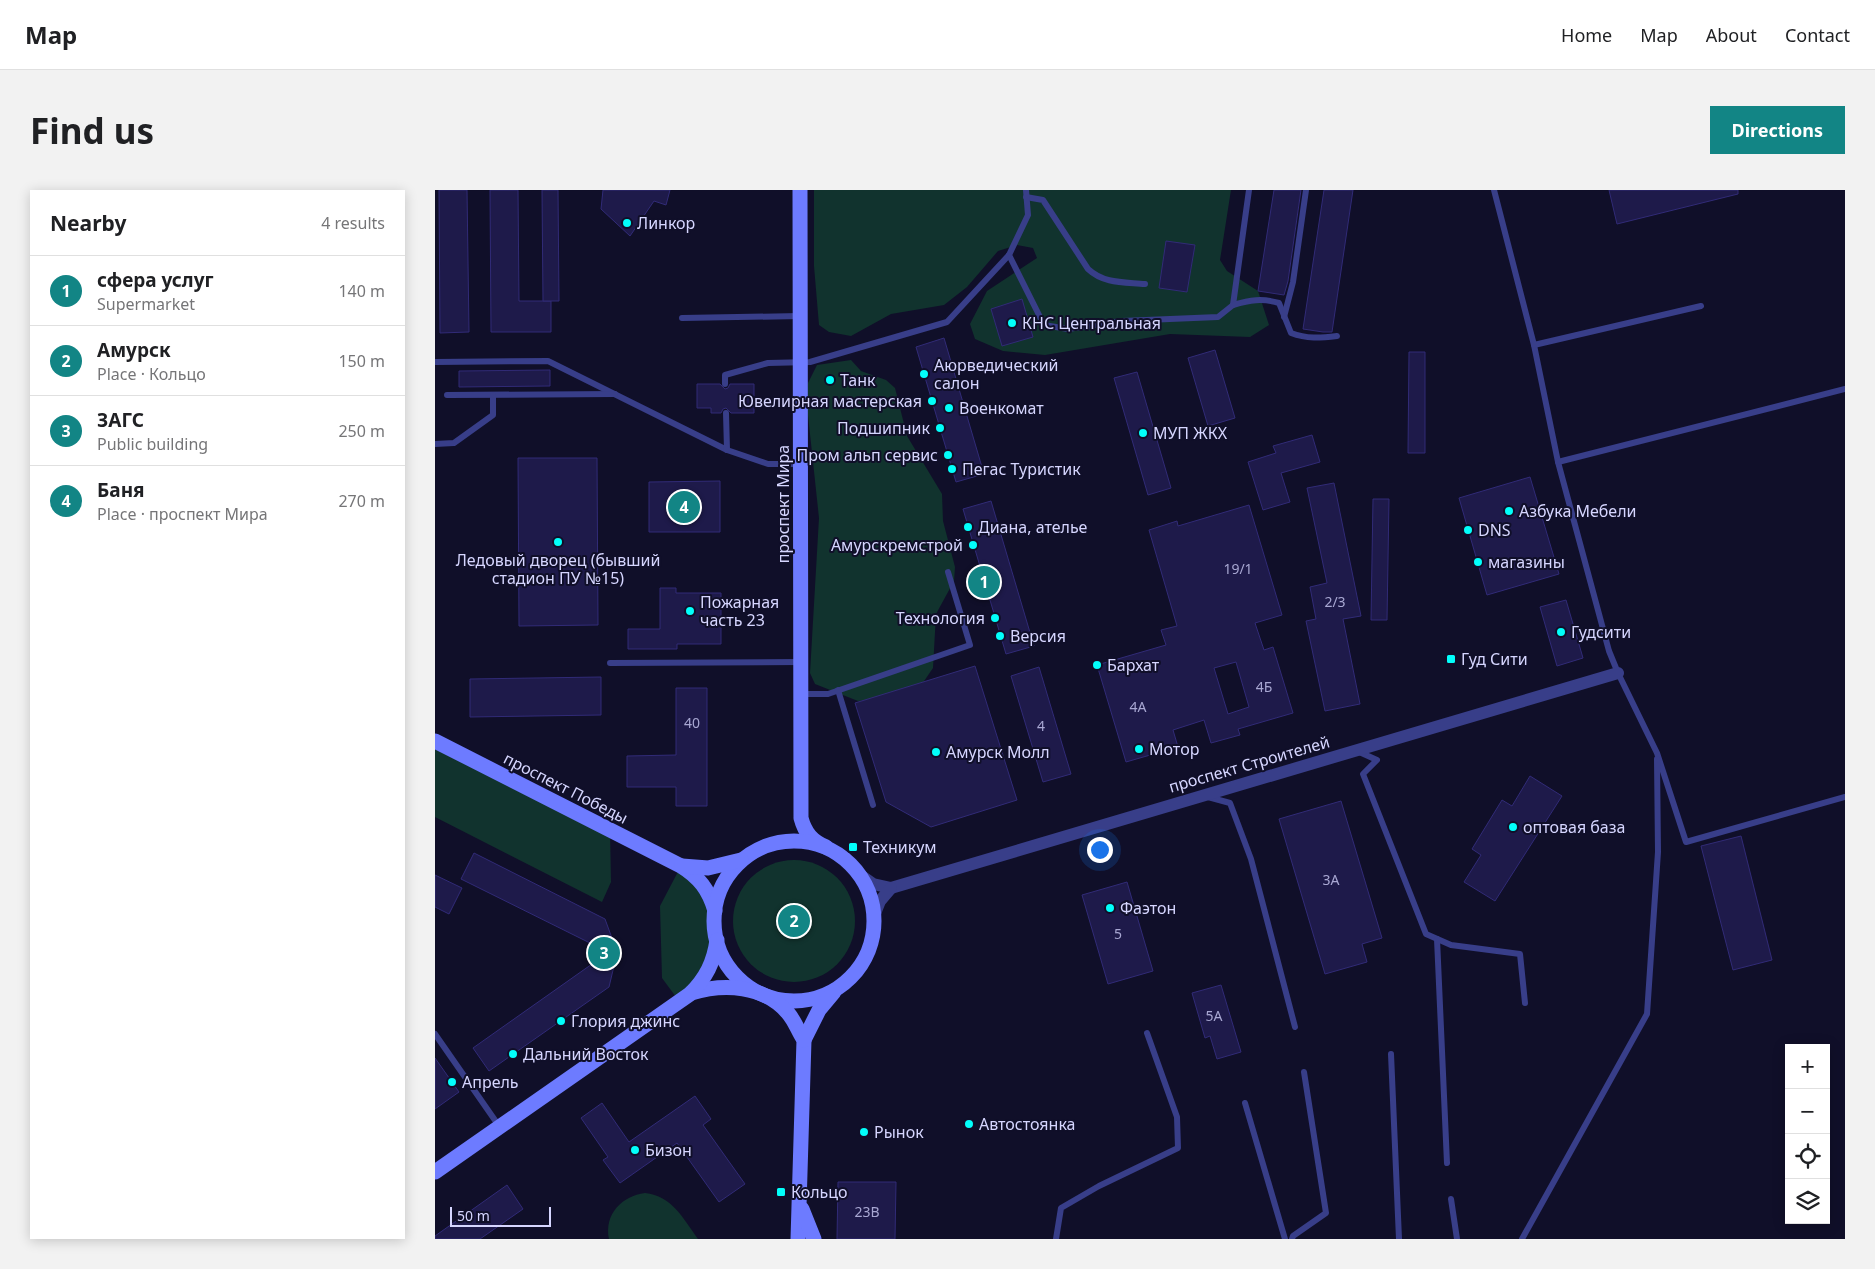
<!DOCTYPE html>
<html lang="en">
<head>
<meta charset="utf-8">
<style>
  body { margin:0; font-family:"Noto Sans",sans-serif; background:#f2f2f2; color:#202124 }
  .controls { position:absolute; right:15px; bottom:15px; display:grid; overflow:hidden; border-radius:0px; box-shadow:0 2px 12px #0003 }
  .controls button { width:45px; height:45px; display:grid; place-items:center; padding:0; border:0; border-bottom:1px solid #e0e0e0; background:#fff; color:#202124; font:25px sans-serif }
  .scale { position:absolute; left:15px; bottom:12px; width:101px; box-sizing:border-box; padding-left:5px; border:2px solid #d6d6ff; border-top:0; font-size:14px; line-height:18px; white-space:nowrap; color:#d6d6ff; -webkit-text-stroke:4px #100f29; paint-order:stroke }
  .you { position:absolute; left:664px; top:659px; width:18px; height:18px; margin:-12px; border:4px solid #fff; border-radius:50%; background:#1a73e8; box-shadow:0 0 0 8px #1a73e833 }
  .badge { display:grid; place-items:center; width:32px; height:32px; border-radius:50%; background:#128585; color:#fff; font-size:16px; font-weight:700 }
  .pin { position:absolute; translate:-50% -50%; border:2px solid #fff; box-shadow:0 1px 5px #0006 }
  .list { margin:0; padding:0; list-style:none }
  h2 { display:flex; justify-content:space-between; align-items:center; height:65px; margin:0; padding:0 20px; font-size:21px }
  h2 small { font-size:16px; font-weight:400; color:#757577 }
  .list li { display:grid; grid-template-columns:32px 1fr auto; gap:15px; align-items:center; box-sizing:border-box; height:70px; padding:0 20px; border-top:1px solid #e0e0e0 }
  .list b { display:block; font-size:19px; white-space:nowrap }
  .list p { margin:0; font-size:16px; white-space:nowrap; color:#757577 }
  .list em { font-size:16px; font-style:normal; color:#757577 }
  .icon { flex:none; width:28px; height:28px; fill:none; stroke:currentColor; stroke-width:2; stroke-linecap:round; stroke-linejoin:round }
  .map { position:relative; flex:none; width:1410px; height:1049px; overflow:hidden; border-radius:0px }
  header { display:flex; align-items:center; gap:30px; box-sizing:border-box; height:70px; padding:0 25px; background:#fff; border-bottom:1px solid #e0e0e0 }
  header strong { font-size:24px }
  nav { display:flex; gap:28px; margin-inline-start:auto; font-size:18px }
  .intro { display:flex; align-items:center; justify-content:space-between; box-sizing:border-box; height:120px; padding:0 30px }
  h1 { margin:0; font-size:35px }
  .button { padding:12px 22px; border-radius:0px; background:#128585; color:#fff; font-size:18px; font-weight:700 }
  main { display:flex; gap:30px; padding:0 30px }
  aside { flex:1; background:#fff; border-radius:0px; box-shadow:0 2px 12px #0003 }
  .map>svg:first-child { display:block }
</style>
</head>
<body>
<header>
<strong>Map</strong>
<nav><a>Home</a><a>Map</a><a>About</a><a>Contact</a></nav>
</header>
<div class="intro"><h1>Find us</h1><a class="button">Directions</a></div>
<main>
<aside>
<h2>Nearby<small>4 results</small></h2>
<ul class="list">
<li><span class="badge">1</span><div><b>сфера услуг</b><p>Supermarket</p></div><em>140 m</em></li>
<li><span class="badge">2</span><div><b>Амурск</b><p>Place · Кольцо</p></div><em>150 m</em></li>
<li><span class="badge">3</span><div><b>ЗАГС</b><p>Public building</p></div><em>250 m</em></li>
<li><span class="badge">4</span><div><b>Баня</b><p>Place · проспект Мира</p></div><em>270 m</em></li>
</ul>
</aside>
<div class="map">
<svg width="1410" height="1049" viewBox="0 0 1410 1049">
  <rect width="100%" height="100%" fill="#100f29"/>
  <!-- green -->
  <g fill="#11332e">
    <polygon points="379,0 796,0 785,70 792,81 823,101 834,135 815,147 735,144 610,165 568,161 540,149 535,134 552,101 602,68 598,58 582,55 563,61 532,97 509,115 456,124 416,146 394,142 384,135 379,76"/>
    <polygon points="416,170 426,181 451,190 460,198 472,246 507,304 508,331 520,377 519,391 501,424 498,478 485,497 469,507 423,511 380,494 375,483 384,328 372,216 373,193 382,175"/>
    <polygon points="0,551 175,640 176,692 167,712 0,627"/>
    <circle cx="359" cy="731" r="61"/>
    <polygon points="246,676 280,721 279,735 282,750 280,761 244,811 227,788 225,716"/>
    <path d="M210,1003C237,1006 248,1028 263,1049H174C169,1024 187,1006 210,1003Z"/>
  </g>
  <!-- building -->
  <g fill="#1e1a4a" stroke="#312b77" fill-rule="evenodd">
    <polygon points="4,0 32,0 34,142 5,143"/>
    <polygon points="55,0 83,0 84,111 116,111 116,142 56,142"/>
    <polygon points="107,0 123,0 124,111 108,111"/>
    <polygon points="168,0 235,0 231,15 219,11 195,46 166,19"/>
    <polygon points="839,0 866,0 853,91 849,105 823,101"/>
    <polygon points="889,0 918,0 897,142 888,142 868,139"/>
    <polygon points="1174,0 1303,0 1303,4 1182,34"/>
    <polygon points="731,51 760,55 752,102 724,98"/>
    <polygon points="587,109 598,147 567,156 556,119"/>
    <polygon points="509,148 549,284 521,292 481,157"/>
    <polygon points="780,160 800,228 773,236 753,168"/>
    <polygon points="974,162 990,162 990,263 973,263"/>
    <polygon points="115,180 115,196 24,197 24,181"/>
    <polygon points="702,182 736,298 713,305 679,188"/>
    <polygon points="262,194 285,194 290,199 293,198 295,194 319,194 319,223 296,223 291,218 288,219 286,223 276,223 276,218 262,218"/>
    <polygon points="877,245 885,272 846,283 855,312 828,320 813,272 841,263 838,256"/>
    <polygon points="83,268 162,268 163,435 84,436"/>
    <polygon points="1095,287 1124,384 1052,405 1024,308"/>
    <polygon points="285,291 285,342 214,342 214,292"/>
    <polygon points="899,293 926,426 908,429 925,514 890,521 871,431 881,429 875,397 892,393 872,298"/>
    <polygon points="938,309 954,309 952,430 936,430"/>
    <polygon points="556,311 599,456 571,464 528,319"/>
    <path d="M814,315L847,425L820,433L829,460L838,457L858,523L803,539L805,545L776,553L769,530L738,540L743,557L691,572L662,475L731,455L726,440L742,436L714,340L742,331L743,336ZM801,472L814,517L793,524L779,478Z"/>
    <polygon points="225,398 241,398 241,403 286,403 286,454 242,454 242,459 193,459 193,439 225,439"/>
    <polygon points="1131,410 1148,468 1122,476 1105,417"/>
    <polygon points="540,476 582,610 496,637 451,612 420,513"/>
    <polygon points="604,477 636,584 608,592 576,486"/>
    <polygon points="166,487 166,525 35,527 35,489"/>
    <polygon points="241,498 272,498 272,616 241,616 241,597 192,597 192,566 241,565"/>
    <polygon points="1095,586 1127,606 1060,711 1029,692 1046,665 1037,659 1067,610 1077,616"/>
    <polygon points="906,611 947,748 927,754 932,772 890,784 844,629"/>
    <polygon points="1306,646 1337,770 1298,780 1266,656"/>
    <polygon points="39,663 170,729 178,751 179,776 174,797 54,881 38,858 157,774 157,754 26,689"/>
    <polygon points="0,685 27,698 14,724 0,717"/>
    <polygon points="692,692 718,781 673,794 647,705"/>
    <polygon points="786,795 806,862 782,869 775,846 770,848 757,803"/>
    <polygon points="0,868 24,902 0,919"/>
    <polygon points="260,906 276,929 268,935 310,994 284,1012 242,953 185,993 168,970 173,967 146,928 167,913 194,952"/>
    <polygon points="403,992 461,992 460,1049 402,1049"/>
    <polygon points="72,995 88,1019 45,1049 0,1049 0,1046"/>
  </g>
  <g fill="none" stroke-linecap="round" stroke-linejoin="round">
    <!-- lane -->
    <g stroke="#383e89" stroke-width="6">
      <polyline points="1059,0 1099,155 1123,272 1174,461 1183,483 1222,563 1251,652 1410,607"/>
      <path d="M591,7L608,10L653,79C669,94 689,92 710,94"/>
      <polyline points="574,65 609,135 633,139 687,131 783,127 798,115 814,0"/>
      <path d="M798,115C815,110 827,108 844,113L856,143C872,149 885,148 902,146"/>
      <polyline points="849,127 858,92 871,0"/>
      <polyline points="247,128 365,126"/>
      <polyline points="1099,155 1266,116"/>
      <polyline points="0,172 113,171 292,260 333,274 365,274"/>
      <polyline points="290,194 290,185 333,173 375,172 512,132 574,65 593,25 591,0"/>
      <polyline points="12,205 180,204"/>
      <polyline points="291,223 292,260"/>
      <polyline points="0,254 19,253 58,225 58,205"/>
      <polyline points="1123,272 1410,199"/>
      <polyline points="175,473 366,472"/>
      <polyline points="403,500 438,615"/>
      <polyline points="366,504 393,504 535,455 513,382"/>
      <polyline points="922,561 942,570 928,584 991,744 1016,755 1085,764 1090,813"/>
      <polyline points="773,607 795,613 816,669 860,837"/>
      <polyline points="1002,749 1012,973"/>
      <polyline points="0,844 64,936"/>
      <polyline points="956,864 964,1049"/>
      <polyline points="810,913 850,1049"/>
      <polyline points="1016,1009 1022,1049"/>
      <polyline points="621,1049 626,1018 664,996 743,958 742,927 712,843"/>
      <polyline points="857,1049 858,1046 891,1023 869,882"/>
      <polyline points="1087,1049 1212,824 1223,662 1222,569"/>
    </g>
    <!-- street -->
    <g stroke="#383e89" stroke-width="12">
      <polyline points="425,685 438,694 456,698 1183,483"/>
      <polyline points="439,726 445,711 456,698"/>
    </g>
    <!-- secondary -->
    <g stroke="#6d7bff" stroke-width="15">
      <path d="M365,0L366,628C370,643 377,651 391,657"/>
      <path d="M0,551L246,676C264,687 274,700 280,721"/>
      <circle cx="359" cy="731" r="80"/>
      <polyline points="247,676 273,678 306,670"/>
      <path d="M256,803C289,793 329,795 353,823C360,831 363,841 369,850L363,1049"/>
      <polyline points="369,850 384,820 399,802"/>
      <path d="M0,982L255,804C271,788 279,772 282,750"/>
      <polyline points="367,1019 379,1049"/>
    </g>
  </g>
  <!-- markers -->
  <g fill="#02fffb" stroke="#100f29" stroke-width="2">
    <circle cx="192" cy="33" r="5"/>
    <circle cx="577" cy="133" r="5"/>
    <circle cx="489" cy="184" r="5"/>
    <circle cx="395" cy="190" r="5"/>
    <circle cx="497" cy="211" r="5"/>
    <circle cx="514" cy="218" r="5"/>
    <circle cx="505" cy="238" r="5"/>
    <circle cx="708" cy="243" r="5"/>
    <circle cx="513" cy="265" r="5"/>
    <circle cx="517" cy="279" r="5"/>
    <circle cx="1074" cy="321" r="5"/>
    <circle cx="533" cy="337" r="5"/>
    <circle cx="1033" cy="340" r="5"/>
    <circle cx="123" cy="352" r="5"/>
    <circle cx="538" cy="355" r="5"/>
    <circle cx="1043" cy="372" r="5"/>
    <circle cx="255" cy="421" r="5"/>
    <circle cx="560" cy="428" r="5"/>
    <circle cx="1126" cy="442" r="5"/>
    <circle cx="565" cy="446" r="5"/>
    <rect x="1011" y="464" width="10" height="10" rx="2.5"/>
    <circle cx="662" cy="475" r="5"/>
    <circle cx="704" cy="559" r="5"/>
    <circle cx="501" cy="562" r="5"/>
    <circle cx="1078" cy="637" r="5"/>
    <rect x="413" y="652" width="10" height="10" rx="2.5"/>
    <circle cx="675" cy="718" r="5"/>
    <circle cx="126" cy="831" r="5"/>
    <circle cx="78" cy="864" r="5"/>
    <circle cx="17" cy="892" r="5"/>
    <circle cx="534" cy="934" r="5"/>
    <circle cx="429" cy="942" r="5"/>
    <circle cx="200" cy="960" r="5"/>
    <rect x="341" y="997" width="10" height="10" rx="2.5"/>
  </g>
  <g text-anchor="middle" dominant-baseline="central" stroke-width="4" stroke-linejoin="round" paint-order="stroke">
    <!-- number labels -->
    <g font-size="14" fill="#a8a7d2">
      <text x="803" y="378">19/1</text>
      <text x="900" y="411">2/3</text>
      <text x="829" y="496">4Б</text>
      <text x="703" y="516">4А</text>
      <text x="257" y="532">40</text>
      <text x="606" y="535">4</text>
      <text x="896" y="689">3А</text>
      <text x="683" y="743">5</text>
      <text x="779" y="825">5А</text>
      <text x="432" y="1021">23В</text>
    </g>
    <!-- poi labels -->
    <g font-size="16" fill="#d6d6ff" stroke="#100f29" text-anchor="start">
      <text x="202" y="33">Линкор</text>
      <text x="587" y="133">КНС Центральная</text>
      <text x="499" y="175">Аюрведический<tspan x="499" dy="18">салон</tspan></text>
      <text x="405" y="190">Танк</text>
      <text x="487" y="211" text-anchor="end">Ювелирная мастерская</text>
      <text x="524" y="218">Военкомат</text>
      <text x="495" y="238" text-anchor="end">Подшипник</text>
      <text x="718" y="243">МУП ЖКХ</text>
      <text x="503" y="265" text-anchor="end">Пром альп сервис</text>
      <text x="527" y="279">Пегас Туристик</text>
      <text x="1084" y="321">Азбука Мебели</text>
      <text x="543" y="337">Диана, ателье</text>
      <text x="1043" y="340">DNS</text>
      <text x="528" y="355" text-anchor="end">Амурскремстрой</text>
      <text x="123" y="370" text-anchor="middle">Ледовый дворец (бывший<tspan x="123" dy="18">cтадион ПУ №15)</tspan></text>
      <text x="1053" y="372">магазины</text>
      <text x="265" y="412">Пожарная<tspan x="265" dy="18">часть 23</tspan></text>
      <text x="550" y="428" text-anchor="end">Технология</text>
      <text x="1136" y="442">Гудсити</text>
      <text x="575" y="446">Версия</text>
      <text x="1026" y="469">Гуд Сити</text>
      <text x="672" y="475">Бархат</text>
      <text x="714" y="559">Мотор</text>
      <text x="511" y="562">Амурск Молл</text>
      <text x="1088" y="637">оптовая база</text>
      <text x="428" y="657">Техникум</text>
      <text x="685" y="718">Фаэтон</text>
      <text x="136" y="831">Глория джинс</text>
      <text x="88" y="864">Дальний Восток</text>
      <text x="27" y="892">Апрель</text>
      <text x="544" y="934">Автостоянка</text>
      <text x="439" y="942">Рынок</text>
      <text x="210" y="960">Бизон</text>
      <text x="356" y="1002">Кольцо</text>
    </g>
    <!-- street labels -->
    <g font-size="16" fill="#d6d6ff" stroke="#100f29">
      <text transform="translate(348 314) rotate(-90)">проспект Мира</text>
      <text transform="translate(814 574) rotate(-16)">проспект Строителей</text>
      <text transform="translate(131 598) rotate(27)">проспект Победы</text>
    </g>
  </g>
</svg>
<div class="controls">
<button>+</button>
<button>−</button>
<button><svg class="icon" aria-label="locate" viewBox="0 0 24 24"><circle cx="12" cy="12" r="6"/><path d="M12 2v4M12 18v4M2 12h4M18 12h4"/></svg></button>
<button><svg class="icon" aria-label="layers" viewBox="0 0 24 24"><path d="M12 4l9 5-9 5-9-5zM3 14l9 5 9-5"/></svg></button>
</div>
<div class="scale">50 m</div>
<div class="you"></div>
<div class="pin badge" style="left:549px;top:392px">1</div>
<div class="pin badge" style="left:359px;top:731px">2</div>
<div class="pin badge" style="left:169px;top:763px">3</div>
<div class="pin badge" style="left:249px;top:317px">4</div>
</div>
</main>
</body>
</html>
